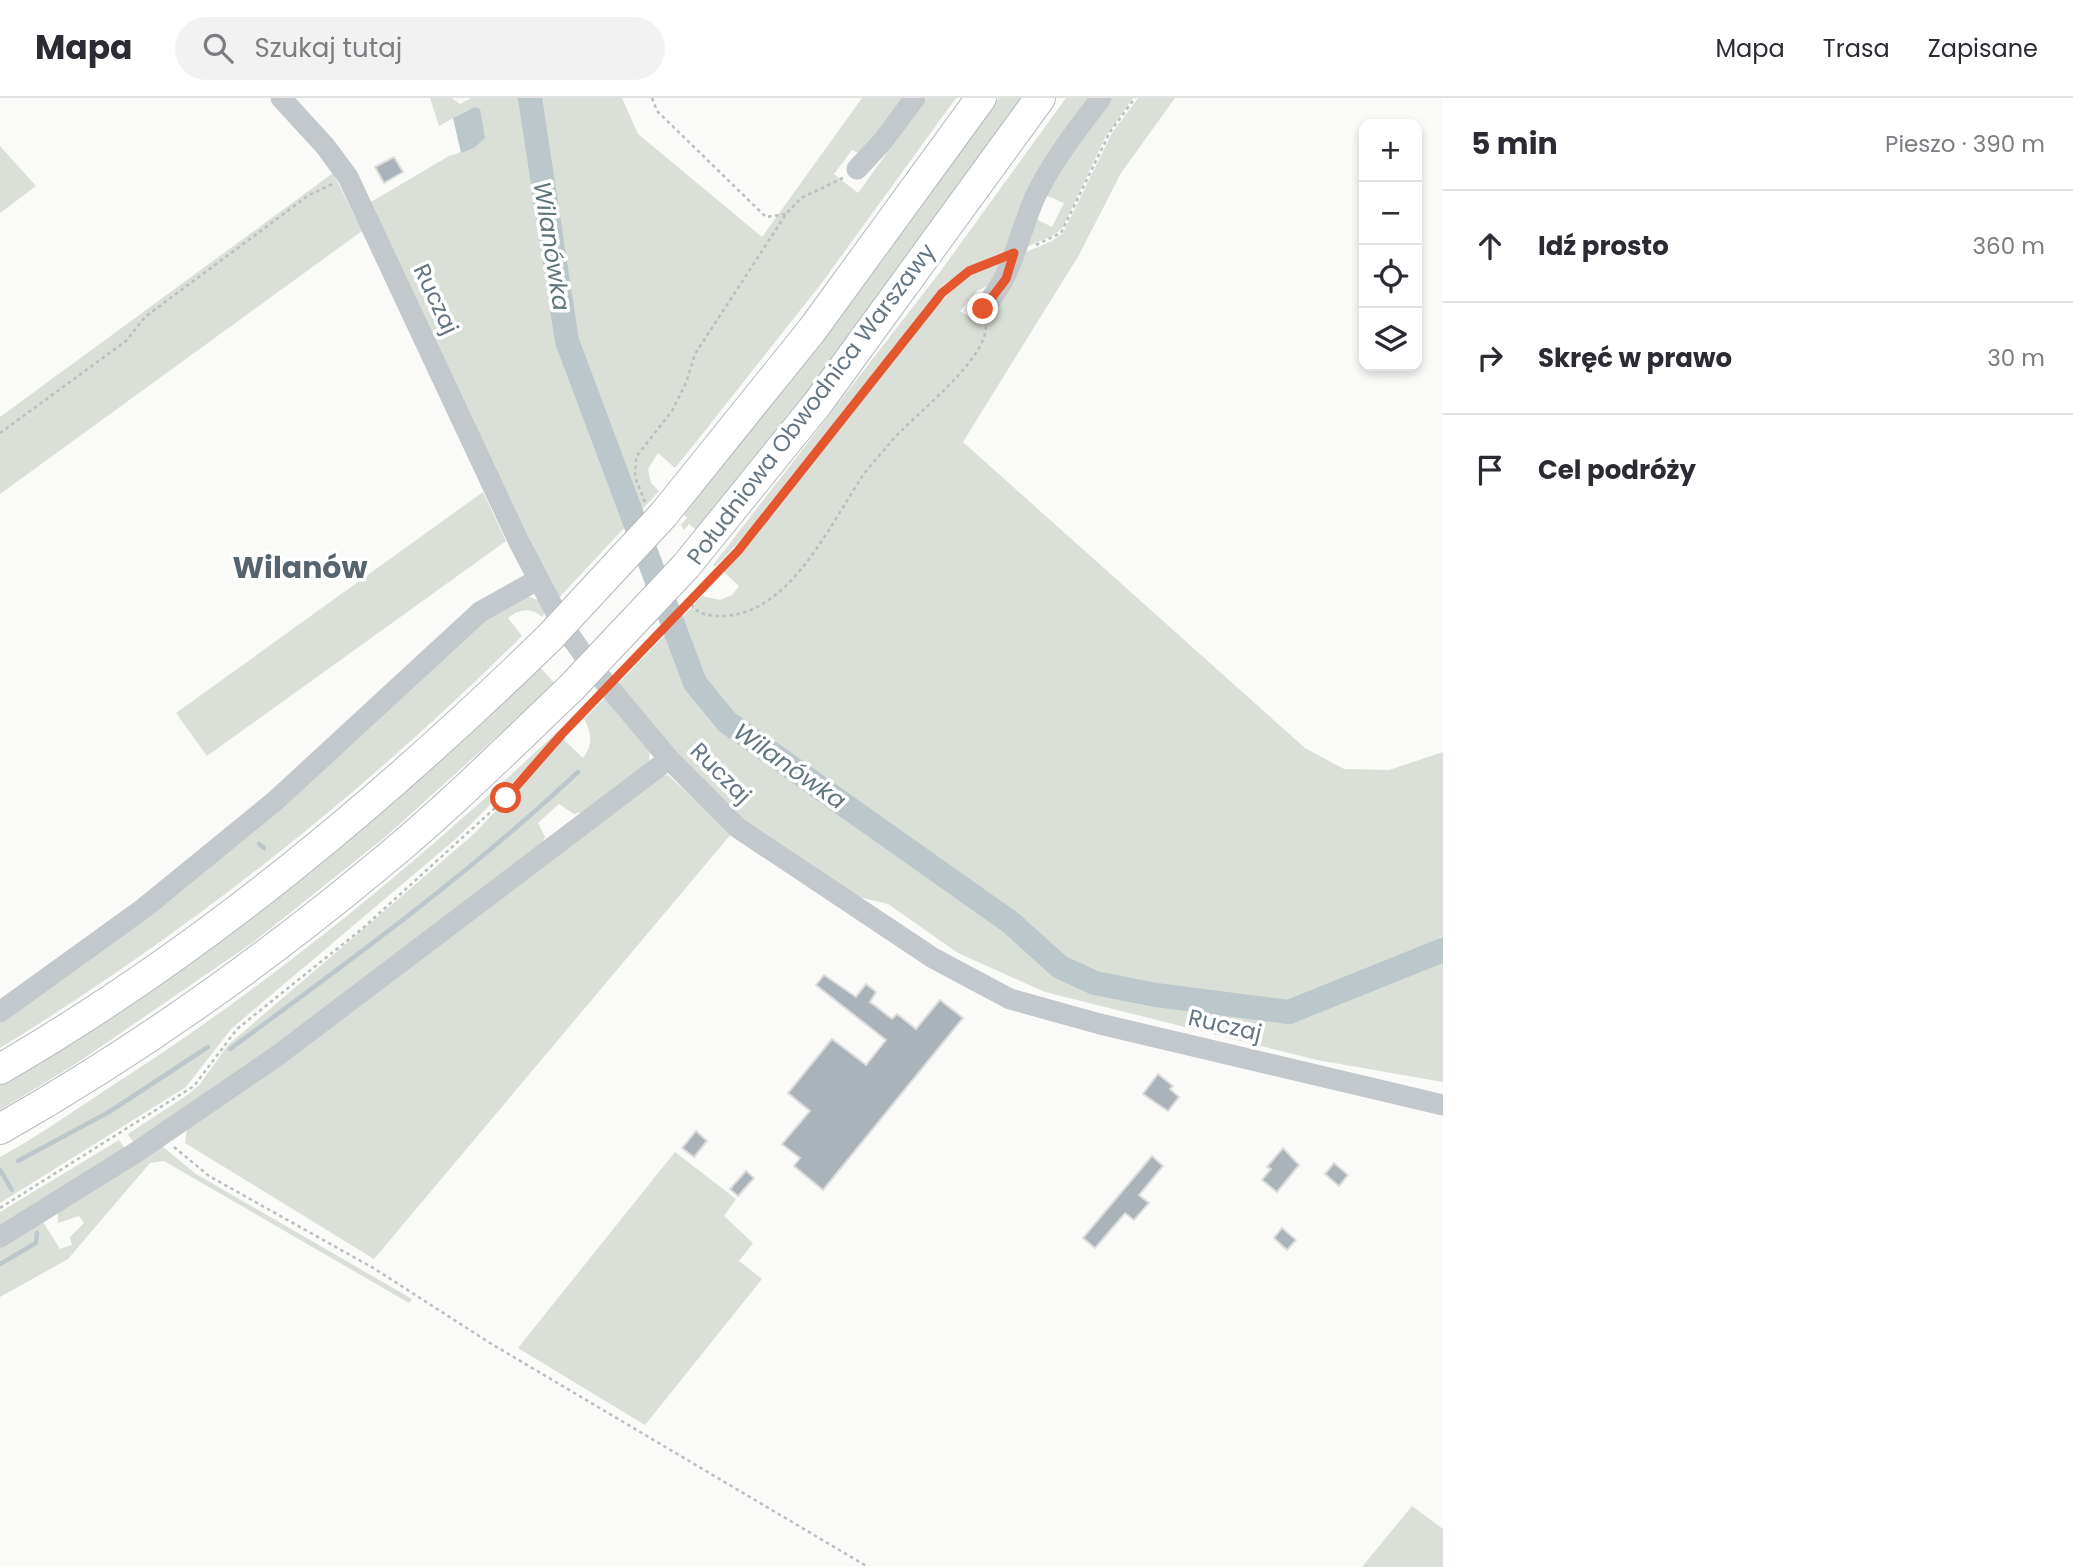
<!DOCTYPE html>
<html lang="pl">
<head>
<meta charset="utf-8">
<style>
  body { margin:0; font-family:Poppins,sans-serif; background:#f2f2f3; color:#2b2b33 }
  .controls { position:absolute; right:21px; top:21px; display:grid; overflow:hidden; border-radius:14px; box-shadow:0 4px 10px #0003 }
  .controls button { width:63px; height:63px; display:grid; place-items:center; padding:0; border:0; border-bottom:2px solid #e1e1e2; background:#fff; color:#2b2b33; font:35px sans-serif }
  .stop { position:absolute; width:21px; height:21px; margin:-16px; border:5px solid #e4572e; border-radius:50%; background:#fff }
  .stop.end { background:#e4572e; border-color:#fff; box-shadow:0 2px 7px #0008 }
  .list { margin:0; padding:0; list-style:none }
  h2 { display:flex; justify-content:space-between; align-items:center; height:91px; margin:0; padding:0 28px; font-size:30px }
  h2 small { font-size:23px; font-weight:400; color:#7c7c81 }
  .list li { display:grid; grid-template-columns:46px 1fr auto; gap:21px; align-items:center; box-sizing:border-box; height:112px; padding:0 28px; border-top:2px solid #e1e1e2 }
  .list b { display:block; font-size:26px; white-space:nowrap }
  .list em { font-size:23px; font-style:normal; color:#7c7c81 }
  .icon { flex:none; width:38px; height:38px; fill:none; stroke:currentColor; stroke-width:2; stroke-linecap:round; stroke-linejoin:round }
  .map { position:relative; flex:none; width:1443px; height:1469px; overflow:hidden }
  header { display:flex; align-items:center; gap:42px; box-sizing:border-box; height:98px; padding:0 35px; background:#fff; border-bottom:2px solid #e1e1e2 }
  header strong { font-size:33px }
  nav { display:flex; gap:38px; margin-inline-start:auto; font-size:24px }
  .search { width:490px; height:63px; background:#f2f2f3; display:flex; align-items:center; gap:18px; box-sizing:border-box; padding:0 24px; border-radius:38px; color:#7c7c81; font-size:26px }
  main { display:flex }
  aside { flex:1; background:#fff }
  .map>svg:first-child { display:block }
</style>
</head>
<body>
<header>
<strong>Mapa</strong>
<div class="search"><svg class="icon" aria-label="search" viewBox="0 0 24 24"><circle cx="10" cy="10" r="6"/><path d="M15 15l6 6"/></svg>Szukaj tutaj</div>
<nav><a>Mapa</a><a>Trasa</a><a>Zapisane</a></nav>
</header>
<main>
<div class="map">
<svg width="1443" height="1469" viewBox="0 0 1443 1469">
  <rect width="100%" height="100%" fill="#fafaf8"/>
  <!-- green -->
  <g fill="#dadfd7">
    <polygon points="430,0 452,0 460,6 471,0 622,0 638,36 762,139 862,0 908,0 858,55 852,52 834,76 858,95 927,0 956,0 821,186 692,349 675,370 658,355 648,371 651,385 659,393 637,417 614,359 607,365 626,428 555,504 371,104 449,58 474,50 468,12 439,28"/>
    <polygon points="999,0 1026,0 836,258 696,432 689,426 684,432 681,427 687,420 682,414 827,235"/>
    <polygon points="1066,0 1092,0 1008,152 973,167 943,187 739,444 715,469 713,467 940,174"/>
    <polygon points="1107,0 1133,0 1105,40 1063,129 1054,137 1022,151 1036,121 1052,129 1064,105 1045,97"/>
    <path d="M1138,0H1175L1121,75L1079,157L963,344L1305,650L1344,671L1389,672L1443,654V984L1317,962L1045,894L958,855L888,806L859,799L758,735L675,659L616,588L670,532C695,611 731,641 802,683L808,673C775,650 731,627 709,592C696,571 688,546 679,523L702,498L720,502L732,497L739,488L723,473L743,453L939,205L968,178L1005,163L991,187L978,192L960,213L983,228L1026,154L1052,143L1063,135L1112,35Z"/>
    <polygon points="0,48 36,88 0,115"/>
    <polygon points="333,75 362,133 0,396 0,319"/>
    <polygon points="483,394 506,443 207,658 176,615"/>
    <path d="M527,498L538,502L546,514L542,519C531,509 519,511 508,520L522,538C365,694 189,834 0,950V925L20,912L481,522Z"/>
    <polygon points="540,569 555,586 384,740 252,845 77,965 0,1012 0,987 82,937 417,682"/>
    <path d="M608,597L650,650L649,665L586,713L574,716L559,706L538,725L545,739L540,750L329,912L133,1044L128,1036L189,996L200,986L228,947L475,735L563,641L583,660C593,647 592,635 584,621Z"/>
    <path d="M558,633L545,652L458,739L231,931L186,989L0,1105V1059C37,1039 72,1014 107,991C270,887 417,766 558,633Z"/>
    <polygon points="668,677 732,735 374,1161 185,1045 187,1030 661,678"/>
    <polygon points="119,1042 127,1053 0,1135 0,1114"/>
    <polygon points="162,1048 196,1076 412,1201 409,1205 164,1063 150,1065 68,1161 0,1199 0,1147 43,1124 60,1151 72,1147 70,1139 84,1125 79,1118 58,1125 58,1115"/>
    <polygon points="675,1054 736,1101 724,1118 753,1145 739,1163 762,1181 645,1327 518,1250"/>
    <polygon points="1412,1408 1443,1431 1443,1469 1362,1469"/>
  </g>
  <!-- water -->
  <polygon fill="#bbc7cb" points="475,9 480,11 485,40 474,50 461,55 453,20"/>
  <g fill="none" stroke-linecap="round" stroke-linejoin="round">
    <!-- stream -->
    <g stroke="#bbc7cb" stroke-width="4.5">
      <polyline points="259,746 264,750"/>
      <path d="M230,951C350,863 469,776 578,674"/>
      <polyline points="18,1063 109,1014 208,949"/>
      <polyline points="0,1072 12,1092"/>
      <polyline points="0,1166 36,1145 37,1135"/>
    </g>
    <!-- river -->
    <polyline stroke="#bbc7cb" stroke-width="24" points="530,0 567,243 695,585 727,624 1010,824 1060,869 1095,885 1156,897 1289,914 1443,852"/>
  </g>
  <!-- building -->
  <g fill="#aab3b9" stroke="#dcdcda" stroke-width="2">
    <polygon points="394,59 403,74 384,85 375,69"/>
    <polygon points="824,877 856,899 866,886 876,894 870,904 892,921 897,916 916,931 940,902 963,920 823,1092 794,1068 800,1060 782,1046 810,1013 788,995 832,941 866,967 886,942 816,887"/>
    <polygon points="1158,976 1173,988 1170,991 1179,999 1168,1013 1143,996"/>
    <polygon points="696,1033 707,1043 694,1059 682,1050"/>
    <polygon points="1283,1050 1299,1067 1277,1094 1262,1082 1271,1071 1267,1069"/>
    <polygon points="1152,1058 1163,1068 1139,1097 1149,1105 1134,1122 1125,1115 1095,1150 1083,1140"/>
    <polygon points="1334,1065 1348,1077 1339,1088 1325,1076"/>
    <polygon points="746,1073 754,1080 738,1098 730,1091"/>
    <polygon points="1282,1130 1296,1142 1287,1152 1274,1140"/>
  </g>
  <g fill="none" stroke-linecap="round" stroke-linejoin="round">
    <!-- highway casing -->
    <g stroke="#b4b9bd" stroke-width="32">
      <g id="highway">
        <polyline points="664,416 812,232 981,0"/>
        <polyline points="686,468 818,305 1040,0"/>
        <path d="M0,971C202,854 383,702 550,539"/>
        <path d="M0,1031C132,956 258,867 375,770C444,714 507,651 571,590"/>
      </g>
    </g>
    <!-- path -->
    <g stroke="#bbbfc2" stroke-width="2.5" stroke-dasharray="3.5 3.5" stroke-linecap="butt">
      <polyline points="652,0 657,13 766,119 786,116"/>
      <polyline points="1036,147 1061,135 1110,34 1135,0"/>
      <polyline points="0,335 126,243 145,219 309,97 332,86"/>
      <polyline points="645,404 635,379 636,359 672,313 686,285 695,256 786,116 801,100 843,80"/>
      <polyline points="697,494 738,453 942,195 969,173 994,162"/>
      <path d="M688,500C694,513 701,517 716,518C786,522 827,432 860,382C868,369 880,357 890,345C914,316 986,264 986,228"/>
      <polyline points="174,1049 209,1078 375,1171 490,1245 868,1469"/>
      <polyline points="0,1110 194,988 237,931 363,830 506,700 582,616"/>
    </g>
    <!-- minor -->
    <g stroke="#c3c8cc" stroke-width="21">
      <polyline points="281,0 325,48 348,79 519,444 562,526 592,569 669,661 738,730 933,860 1010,901 1100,926 1443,1007"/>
      <polyline points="857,71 883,43 915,0"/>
      <path d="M983,211C1014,176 1017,140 1035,99C1052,63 1077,32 1101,0"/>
      <polyline points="0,914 144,810 275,703 480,514 537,482"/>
      <polyline points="0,1139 135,1055 277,958 669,661"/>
    </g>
    <!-- highway -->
    <use href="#highway" stroke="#fff" stroke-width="30"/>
    <!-- highway-bridge casing -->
    <g stroke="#b4b9bd" stroke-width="32" stroke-linecap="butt">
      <g id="highway-bridge">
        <polyline points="550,539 664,416"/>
        <polyline points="571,590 686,468"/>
      </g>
    </g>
    <!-- path-bridge -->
    <polyline stroke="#bbbfc2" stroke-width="2.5" stroke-dasharray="3.5 3.5" stroke-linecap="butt" points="582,616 697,494"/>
    <!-- highway-bridge -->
    <use href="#highway-bridge" stroke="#fff" stroke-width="30"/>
  </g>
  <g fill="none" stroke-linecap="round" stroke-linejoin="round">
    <!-- route -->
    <polyline stroke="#e4572e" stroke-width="9" points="506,700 562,636 738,453 942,195 969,173 1014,155 1006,181 983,211"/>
  </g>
  <g text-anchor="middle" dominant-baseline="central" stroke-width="7" stroke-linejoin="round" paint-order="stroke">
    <!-- street labels -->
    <g font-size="23" fill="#657683" stroke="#fff">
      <text transform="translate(436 201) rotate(65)">Ruczaj</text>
      <text transform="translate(811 306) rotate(-53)">Południowa Obwodnica Warszawy</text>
      <text transform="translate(721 675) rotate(45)">Ruczaj</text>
      <text transform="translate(1225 927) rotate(13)">Ruczaj</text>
    </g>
    <!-- water labels -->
    <g font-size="24" font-style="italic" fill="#60757c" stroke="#fff">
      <text transform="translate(552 148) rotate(81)">Wilanówka</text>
      <text transform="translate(790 668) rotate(35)">Wilanówka</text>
    </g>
    <!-- district labels -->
    <g font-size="30" font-weight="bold" fill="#57646e" stroke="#fff">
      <text x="300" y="469">Wilanów</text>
    </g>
  </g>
</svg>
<div class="controls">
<button>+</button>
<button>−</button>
<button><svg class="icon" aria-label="locate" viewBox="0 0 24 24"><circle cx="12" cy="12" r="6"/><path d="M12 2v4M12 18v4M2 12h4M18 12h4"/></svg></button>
<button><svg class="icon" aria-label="layers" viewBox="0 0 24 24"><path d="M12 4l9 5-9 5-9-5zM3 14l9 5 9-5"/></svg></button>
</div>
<div class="stop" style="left:506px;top:700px"></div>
<div class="stop end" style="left:983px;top:211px"></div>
</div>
<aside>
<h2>5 min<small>Pieszo · 390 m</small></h2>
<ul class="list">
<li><svg class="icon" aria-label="ahead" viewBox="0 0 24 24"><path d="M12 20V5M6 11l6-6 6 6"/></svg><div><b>Idź prosto</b></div><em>360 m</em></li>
<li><svg class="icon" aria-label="right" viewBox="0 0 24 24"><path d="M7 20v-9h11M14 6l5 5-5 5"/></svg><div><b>Skręć w prawo</b></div><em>30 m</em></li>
<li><svg class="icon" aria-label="arrive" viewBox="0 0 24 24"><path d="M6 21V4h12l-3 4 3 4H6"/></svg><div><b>Cel podróży</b></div></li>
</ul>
</aside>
</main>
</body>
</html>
